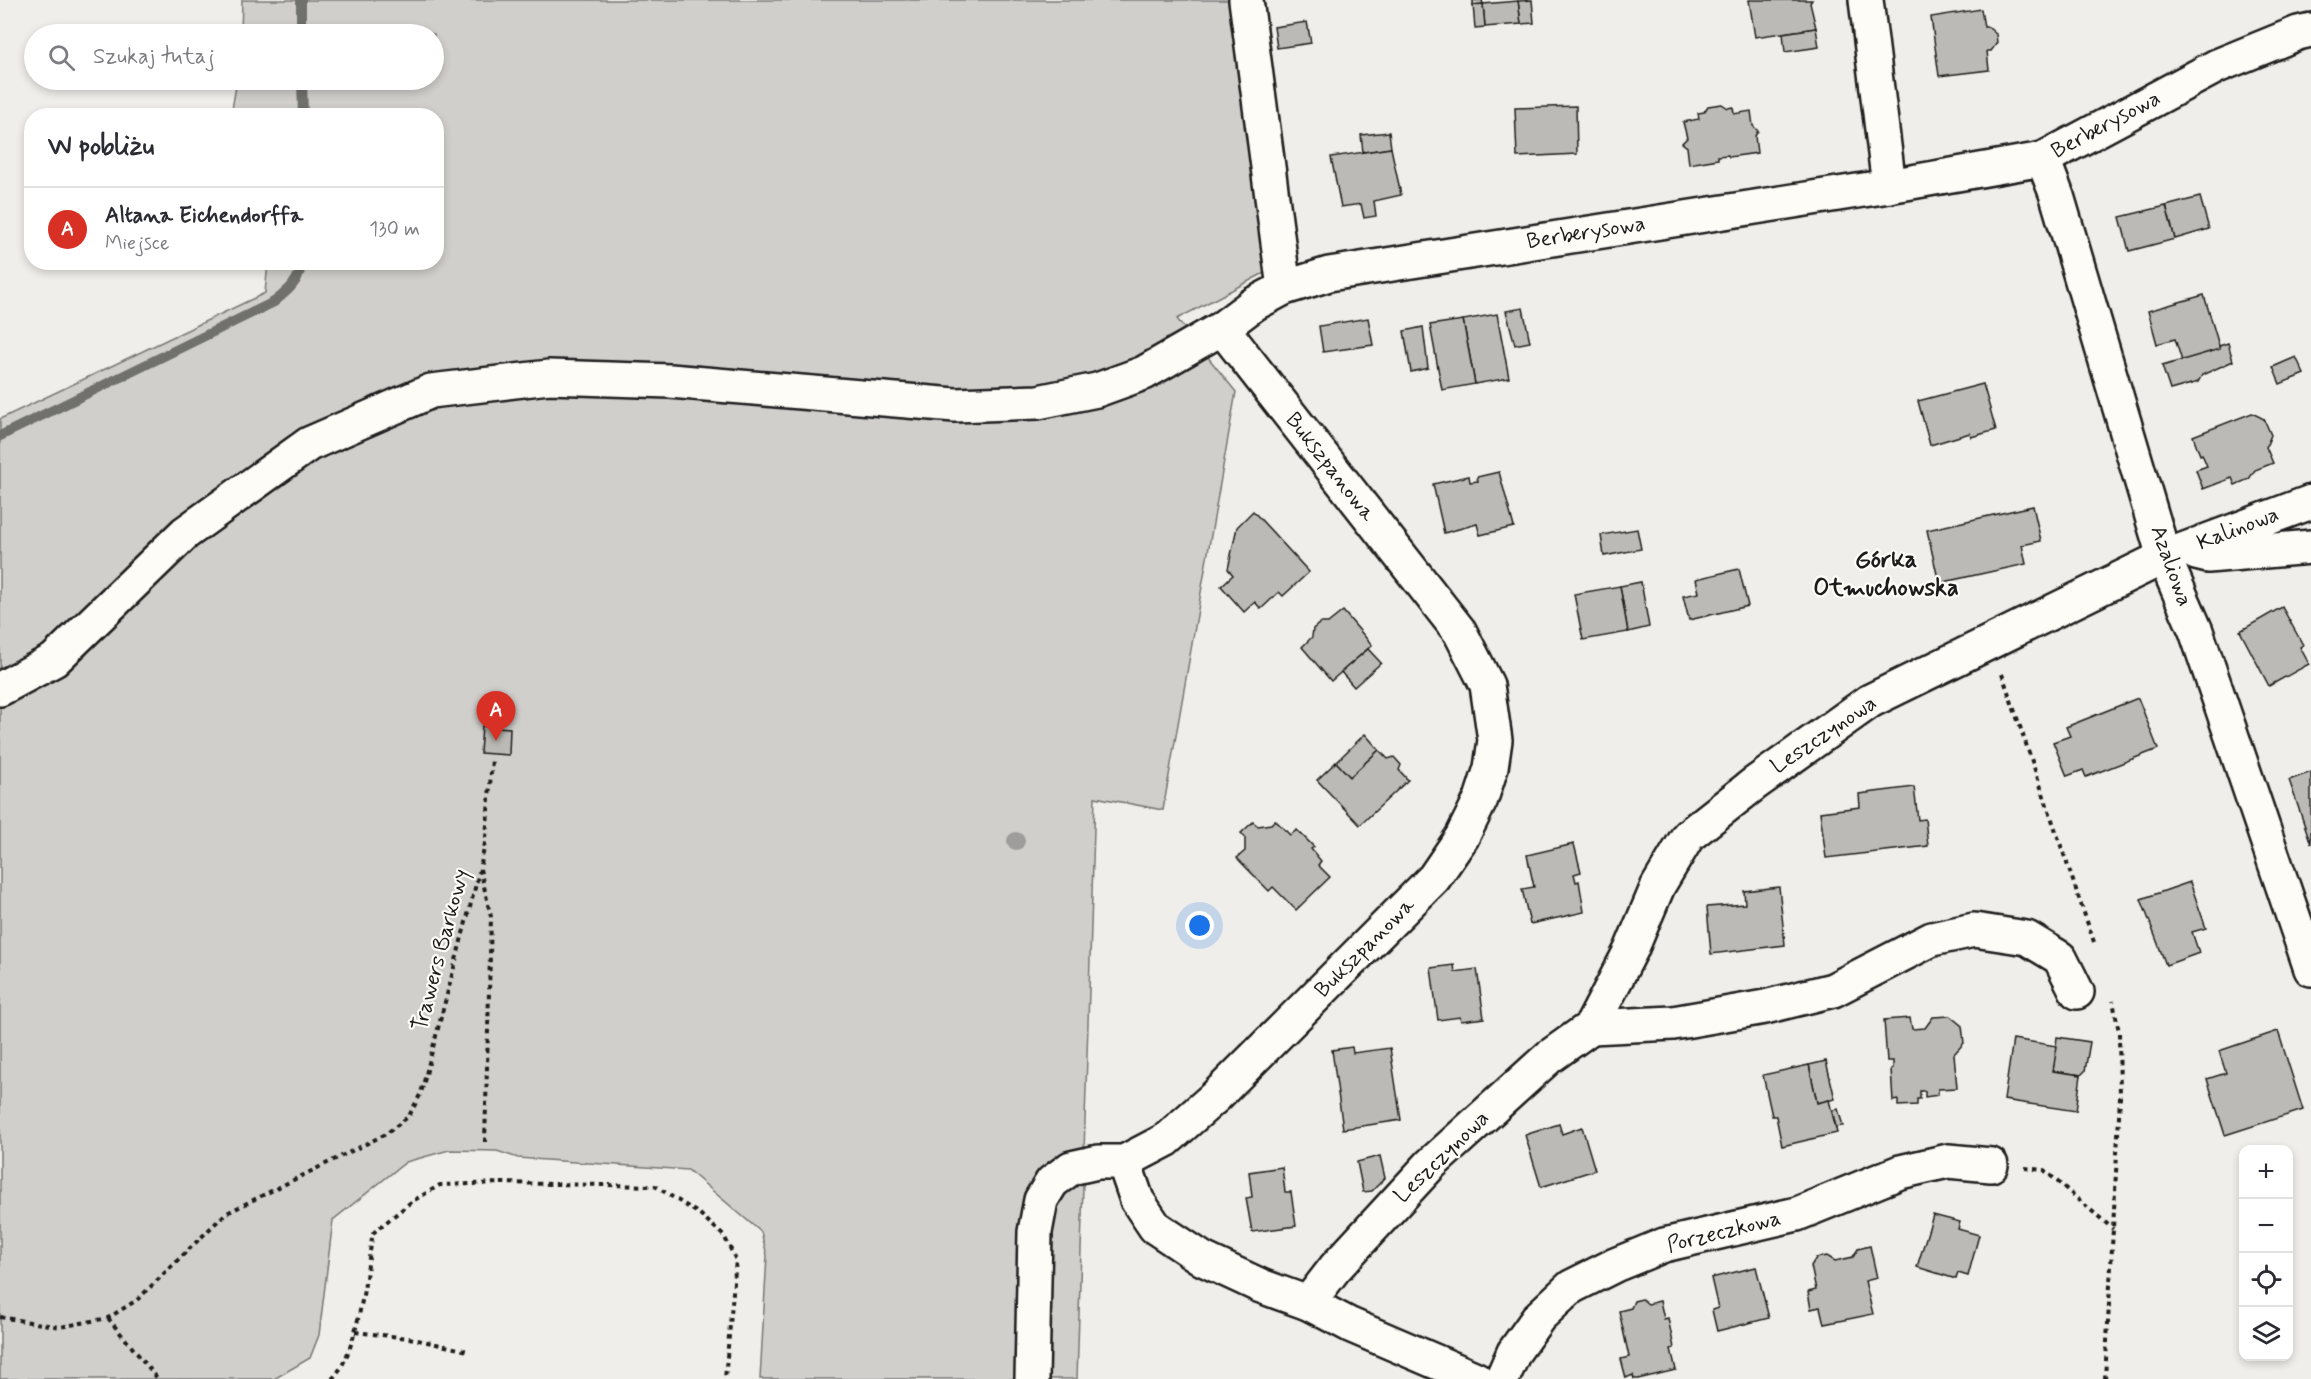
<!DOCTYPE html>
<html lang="pl">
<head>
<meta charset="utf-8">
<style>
  body { margin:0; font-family:Mynerve,sans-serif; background:#f2f2f3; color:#2b2b33 }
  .controls { position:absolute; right:18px; bottom:18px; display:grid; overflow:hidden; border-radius:12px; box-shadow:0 3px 9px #0003 }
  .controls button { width:54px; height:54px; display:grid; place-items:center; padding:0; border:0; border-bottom:2px solid #e1e1e2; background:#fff; color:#2b2b33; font:30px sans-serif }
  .you { position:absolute; left:1200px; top:926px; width:21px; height:21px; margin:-15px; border:4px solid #fff; border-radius:50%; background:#1a73e8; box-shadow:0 0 0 9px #1a73e833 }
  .badge { display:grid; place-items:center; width:39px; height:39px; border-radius:50%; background:#d93025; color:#fff; font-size:20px; font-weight:700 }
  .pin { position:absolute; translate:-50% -50px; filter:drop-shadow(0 2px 3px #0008) }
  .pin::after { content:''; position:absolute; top:32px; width:21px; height:18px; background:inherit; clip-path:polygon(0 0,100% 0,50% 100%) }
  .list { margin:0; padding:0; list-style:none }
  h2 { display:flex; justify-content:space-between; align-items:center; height:78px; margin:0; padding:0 24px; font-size:26px }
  h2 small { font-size:20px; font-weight:400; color:#7c7c81 }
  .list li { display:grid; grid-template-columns:39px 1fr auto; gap:18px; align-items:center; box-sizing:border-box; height:84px; padding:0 24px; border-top:2px solid #e1e1e2 }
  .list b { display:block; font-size:22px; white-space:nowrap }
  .list p { margin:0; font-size:20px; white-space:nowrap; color:#7c7c81 }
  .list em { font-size:20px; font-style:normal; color:#7c7c81 }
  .icon { flex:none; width:33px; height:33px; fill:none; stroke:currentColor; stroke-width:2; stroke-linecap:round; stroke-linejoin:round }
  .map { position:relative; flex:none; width:2311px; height:1379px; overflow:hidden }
  .search { position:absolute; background:#fff; box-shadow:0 3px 9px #0003; left:24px; top:24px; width:420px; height:66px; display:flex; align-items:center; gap:15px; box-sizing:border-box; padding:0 21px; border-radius:33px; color:#7c7c81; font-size:22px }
  .panel { position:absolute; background:#fff; box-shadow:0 3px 9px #0003; left:24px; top:108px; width:420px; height:162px; border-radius:24px }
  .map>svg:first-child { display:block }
</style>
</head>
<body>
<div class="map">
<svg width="2311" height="1379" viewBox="0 0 2311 1379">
  <rect width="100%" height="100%" fill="#f0eeea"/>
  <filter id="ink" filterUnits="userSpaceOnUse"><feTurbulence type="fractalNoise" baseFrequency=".0167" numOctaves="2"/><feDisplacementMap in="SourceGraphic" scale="12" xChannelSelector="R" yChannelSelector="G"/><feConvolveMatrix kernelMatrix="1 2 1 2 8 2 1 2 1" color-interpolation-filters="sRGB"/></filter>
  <g filter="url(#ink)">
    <!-- green -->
    <polygon fill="#d0cfcc" stroke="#767674" stroke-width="1.5" points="242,0 1235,0 1266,272 1177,319 1236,392 1163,810 1095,797 1077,1379 760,1379 767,1255 761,1232 688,1170 518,1158 497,1151 449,1150 406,1162 333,1220 319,1335 310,1358 274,1379 0,1379 0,419 265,293 268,263 436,262 436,116 231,115 237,80 434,80 434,34 241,34"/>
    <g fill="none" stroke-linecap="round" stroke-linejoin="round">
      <!-- stream -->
      <g stroke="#706f6d" stroke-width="10">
        <polyline points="301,0 301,34"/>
        <polyline points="302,80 303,116"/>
        <path d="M0,436L274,302C289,290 299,282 302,262"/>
      </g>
    </g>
    <!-- building -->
    <g fill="#bbbab6" stroke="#1c1c1c" stroke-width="1.5">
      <polygon points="1473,0 1482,0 1483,4 1473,5"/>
      <polygon points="1532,0 1534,23 1521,24 1518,1"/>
      <polygon points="1749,0 1812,0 1810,3 1816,28 1755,37"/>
      <polygon points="1518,1 1521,24 1485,27 1483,4"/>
      <polygon points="1483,4 1485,27 1475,28 1473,5"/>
      <polygon points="1981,9 1984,27 1988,27 1996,34 1997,43 1991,51 1987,51 1989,70 1939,76 1931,17"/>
      <polygon points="1307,22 1311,43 1277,48 1274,27"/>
      <polygon points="1816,28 1819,47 1785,52 1783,33"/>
      <polygon points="1722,104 1728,108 1733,107 1734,114 1751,111 1753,126 1758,131 1755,136 1757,153 1729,157 1728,155 1718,156 1718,159 1689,164 1687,147 1682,143 1687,138 1683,122 1699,119 1698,113 1704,112 1708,106"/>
      <polygon points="1576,106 1577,154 1517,157 1515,108"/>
      <polygon points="1389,132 1391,148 1363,152 1361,135"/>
      <polygon points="1391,148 1401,195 1374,201 1376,216 1364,218 1361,204 1341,207 1331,157"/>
      <polygon points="2200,197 2209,229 2175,239 2166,206"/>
      <polygon points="2166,206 2175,239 2129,251 2120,217"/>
      <polygon points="2204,295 2220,349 2182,361 2175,339 2157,344 2148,311"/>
      <polygon points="1523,308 1530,342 1515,345 1506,311"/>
      <polygon points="1497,314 1509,378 1475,384 1463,320"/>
      <polygon points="1368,318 1373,345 1323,352 1319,326"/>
      <polygon points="1463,320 1475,384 1442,390 1430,325"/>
      <polygon points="1423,327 1428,368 1411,372 1404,331"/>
      <polygon points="2228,343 2233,361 2202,375 2198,382 2170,390 2162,366 2220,349 2219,346"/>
      <polygon points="2296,357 2304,374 2280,384 2273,367"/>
      <polygon points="1983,384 1996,430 1971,437 1970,433 1930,445 1918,401"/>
      <polygon points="2252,413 2264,419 2271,435 2266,447 2273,463 2255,470 2249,479 2235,485 2232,478 2203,489 2196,470 2207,466 2202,454 2200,455 2193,436"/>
      <polygon points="1499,472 1514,527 1480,535 1477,524 1444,533 1433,484 1469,476 1470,482 1478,481 1477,477"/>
      <polygon points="2033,506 2041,541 2022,545 2026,564 1939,583 1927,530"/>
      <polygon points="1253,511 1309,572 1283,596 1279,592 1261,609 1255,602 1244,612 1221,586 1233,575 1228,569 1237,527"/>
      <polygon points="1637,529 1641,549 1604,556 1601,535"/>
      <polygon points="1739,569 1748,606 1689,620 1683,596 1699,593 1696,579"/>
      <polygon points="1641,582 1649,627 1628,632 1620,586"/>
      <polygon points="1620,586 1628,632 1583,640 1574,594"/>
      <polygon points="2282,607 2303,645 2300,647 2309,664 2269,686 2240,631"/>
      <polygon points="1343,611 1372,645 1331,681 1302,647 1312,637 1313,629 1320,623 1328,623"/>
      <polygon points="1368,649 1381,663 1354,687 1341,672"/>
      <polygon points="2138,698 2158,749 2086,777 2083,770 2067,776 2053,742 2070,736 2066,727"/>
      <polygon points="482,726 510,728 509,755 480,753"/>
      <polygon points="1365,734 1379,750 1350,777 1336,762"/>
      <polygon points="1379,750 1388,759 1394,757 1401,765 1399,770 1408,780 1360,825 1317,780 1336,762 1350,777"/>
      <polygon points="2311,772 2311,844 2289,780"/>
      <polygon points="1914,787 1918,820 1925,819 1928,846 1826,858 1820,812 1860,807 1859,794"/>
      <polygon points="1275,820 1290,835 1297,830 1314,847 1311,849 1321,861 1318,865 1330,877 1296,910 1273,887 1269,891 1237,858 1245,851 1245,837 1241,833 1253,822 1258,826 1271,824"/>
      <polygon points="1574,844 1581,872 1574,874 1576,882 1579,881 1584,912 1530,924 1522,889 1534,887 1527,855"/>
      <polygon points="2190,882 2206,928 2192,932 2199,953 2166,965 2141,899"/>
      <polygon points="1779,887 1785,945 1711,954 1707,907 1745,904 1744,891"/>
      <polygon points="1454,965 1455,972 1477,969 1484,1018 1461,1021 1460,1017 1438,1020 1431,968"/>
      <polygon points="1950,1016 1962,1026 1964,1043 1954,1054 1957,1088 1938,1089 1938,1095 1925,1097 1925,1091 1920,1091 1920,1099 1917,1099 1917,1105 1898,1106 1898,1100 1893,1101 1891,1069 1893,1068 1893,1061 1887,1061 1884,1020 1910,1018 1912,1029 1925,1028 1933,1017"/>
      <polygon points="2278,1031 2303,1110 2225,1135 2207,1079 2226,1073 2219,1051"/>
      <polygon points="2057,1037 2090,1042 2085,1071 2081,1075 2053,1071"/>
      <polygon points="2013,1039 2057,1046 2053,1071 2081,1075 2076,1111 2004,1100"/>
      <polygon points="1352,1047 1353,1053 1390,1048 1401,1120 1343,1129 1332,1050"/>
      <polygon points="1826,1061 1835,1099 1817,1103 1809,1065"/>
      <polygon points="1809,1065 1817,1103 1829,1100 1837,1133 1782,1146 1776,1116 1772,1116 1763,1075"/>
      <polygon points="1838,1109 1843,1126 1836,1127 1832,1110"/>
      <polygon points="1559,1124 1562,1134 1582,1127 1595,1170 1541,1187 1525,1135"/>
      <polygon points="1380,1156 1385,1178 1372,1191 1363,1192 1357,1162"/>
      <polygon points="1282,1167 1285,1192 1291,1192 1296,1226 1252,1232 1246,1198 1252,1197 1249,1172"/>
      <polygon points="1933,1215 1960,1222 1958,1229 1979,1235 1968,1276 1958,1273 1956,1279 1917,1267"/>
      <polygon points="1870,1246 1877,1278 1865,1281 1873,1314 1824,1324 1820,1307 1811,1309 1808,1292 1816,1290 1811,1266 1816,1258 1827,1256 1835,1261 1853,1257 1858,1249"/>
      <polygon points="1756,1267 1769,1318 1717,1331 1712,1310 1718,1308 1711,1278"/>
      <polygon points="1642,1299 1648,1304 1660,1301 1664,1319 1668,1318 1674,1348 1671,1349 1676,1370 1638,1379 1634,1379 1633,1375 1626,1378 1621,1359 1629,1357 1619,1311 1631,1308 1634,1301"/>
    </g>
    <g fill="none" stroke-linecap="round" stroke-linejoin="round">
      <!-- minor casing -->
      <g stroke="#1c1c1c" stroke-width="38">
        <g id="minor">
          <polyline points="1246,0 1284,288"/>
          <polyline points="1866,0 1889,186"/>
          <polyline points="2043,159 2057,196 2164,557 2196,631 2311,969"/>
          <polyline points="2196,553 2208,556 2311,547"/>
          <polyline points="0,689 54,660 185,533 309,444 431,391 549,377 670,381 955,405 1038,402 1097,390 1144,373 1222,328 1254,304 1284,288 1329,274 1889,186 2043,159 2217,66 2298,33 2311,30"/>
          <polyline points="1591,1027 1673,1023 1765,1007 1833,990 1932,939 1974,930 2027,938 2060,958 2077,992"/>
          <polyline points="1124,1162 1137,1200 1155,1227 1203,1259 1261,1286 1308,1303 1350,1325 1476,1379"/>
          <polyline points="1308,1303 1335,1268 1431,1164 1549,1057 1591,1027 1631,950 1658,886 1688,836 1754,784 1870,701 2164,557 2311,502"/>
          <polyline points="1032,1379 1035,1232 1041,1200 1052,1182 1071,1168 1098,1162 1124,1162 1166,1140 1215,1097 1434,878 1462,837 1481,799 1491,768 1495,740 1487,685 1460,632 1222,328"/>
          <polyline points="1502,1379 1514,1352 1539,1317 1571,1287 1615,1265 1664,1245 1797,1214 1900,1172 1948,1161 1991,1165"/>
        </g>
      </g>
      <!-- path -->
      <g stroke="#1c1c1c" stroke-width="4" stroke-dasharray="4.5 4.5" stroke-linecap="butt">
        <polyline points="2002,674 2094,942"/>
        <polyline points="480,869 491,917 485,1142"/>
        <polyline points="2025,1168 2044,1170 2113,1229"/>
        <polyline points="0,1317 60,1327 108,1318 137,1300 225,1214 386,1134 409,1116 421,1093 480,869 486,838 492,759"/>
        <polyline points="108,1318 158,1379"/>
        <polyline points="355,1332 409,1338 468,1351"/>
        <path d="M332,1379C359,1353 366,1271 373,1233L411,1202L440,1185L503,1183L655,1186L701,1215L724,1236L736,1260L725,1379"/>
        <polyline points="2105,1379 2120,1097 2119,1032 2113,1001"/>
      </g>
      <!-- minor -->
      <use href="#minor" stroke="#fdfcf7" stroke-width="33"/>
    </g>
    <!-- trees -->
    <circle fill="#9e9d9b" cx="1016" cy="841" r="9"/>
  </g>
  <g text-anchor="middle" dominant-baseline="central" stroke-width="4.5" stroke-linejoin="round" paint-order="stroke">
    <!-- street labels -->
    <g font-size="22" fill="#1c1c1c" stroke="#fdfcf7">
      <text transform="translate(2106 125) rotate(-28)">Berberysowa</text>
      <text transform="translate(1586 233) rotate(-9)">Berberysowa</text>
      <text transform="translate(1330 467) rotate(52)">Bukszpanowa</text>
      <text transform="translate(2238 529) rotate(-21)">Kalinowa</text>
      <text transform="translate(2171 566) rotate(70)">Azaliowa</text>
      <text transform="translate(1824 735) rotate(-34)">Leszczynowa</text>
      <text transform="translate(1365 948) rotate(-45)">Bukszpanowa</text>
      <text transform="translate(441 950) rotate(-75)">Trawers Barkowy</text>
      <text transform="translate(1442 1157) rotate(-44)">Leszczynowa</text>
      <text transform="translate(1724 1232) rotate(-14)">Porzeczkowa</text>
    </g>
    <!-- neighbourhood labels -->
    <g font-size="24" font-weight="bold" fill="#1c1c1c" stroke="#fdfcf7">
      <text x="1886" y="560">Górka<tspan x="1886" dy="28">Otmuchowska</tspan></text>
    </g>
  </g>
</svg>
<div class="controls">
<button>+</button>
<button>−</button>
<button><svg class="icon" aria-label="locate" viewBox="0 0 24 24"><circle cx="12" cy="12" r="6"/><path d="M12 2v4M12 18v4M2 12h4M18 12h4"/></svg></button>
<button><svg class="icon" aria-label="layers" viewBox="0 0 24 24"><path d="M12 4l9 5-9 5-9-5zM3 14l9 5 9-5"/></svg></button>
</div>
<div class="you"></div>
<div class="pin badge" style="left:496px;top:741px">A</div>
<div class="search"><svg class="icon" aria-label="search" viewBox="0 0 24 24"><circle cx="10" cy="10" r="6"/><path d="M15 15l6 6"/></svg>Szukaj tutaj</div>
<section class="panel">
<h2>W pobliżu<small></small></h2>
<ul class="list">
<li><span class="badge">A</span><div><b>Altana Eichendorffa</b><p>Miejsce</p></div><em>130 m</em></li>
</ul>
</section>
</div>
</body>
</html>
